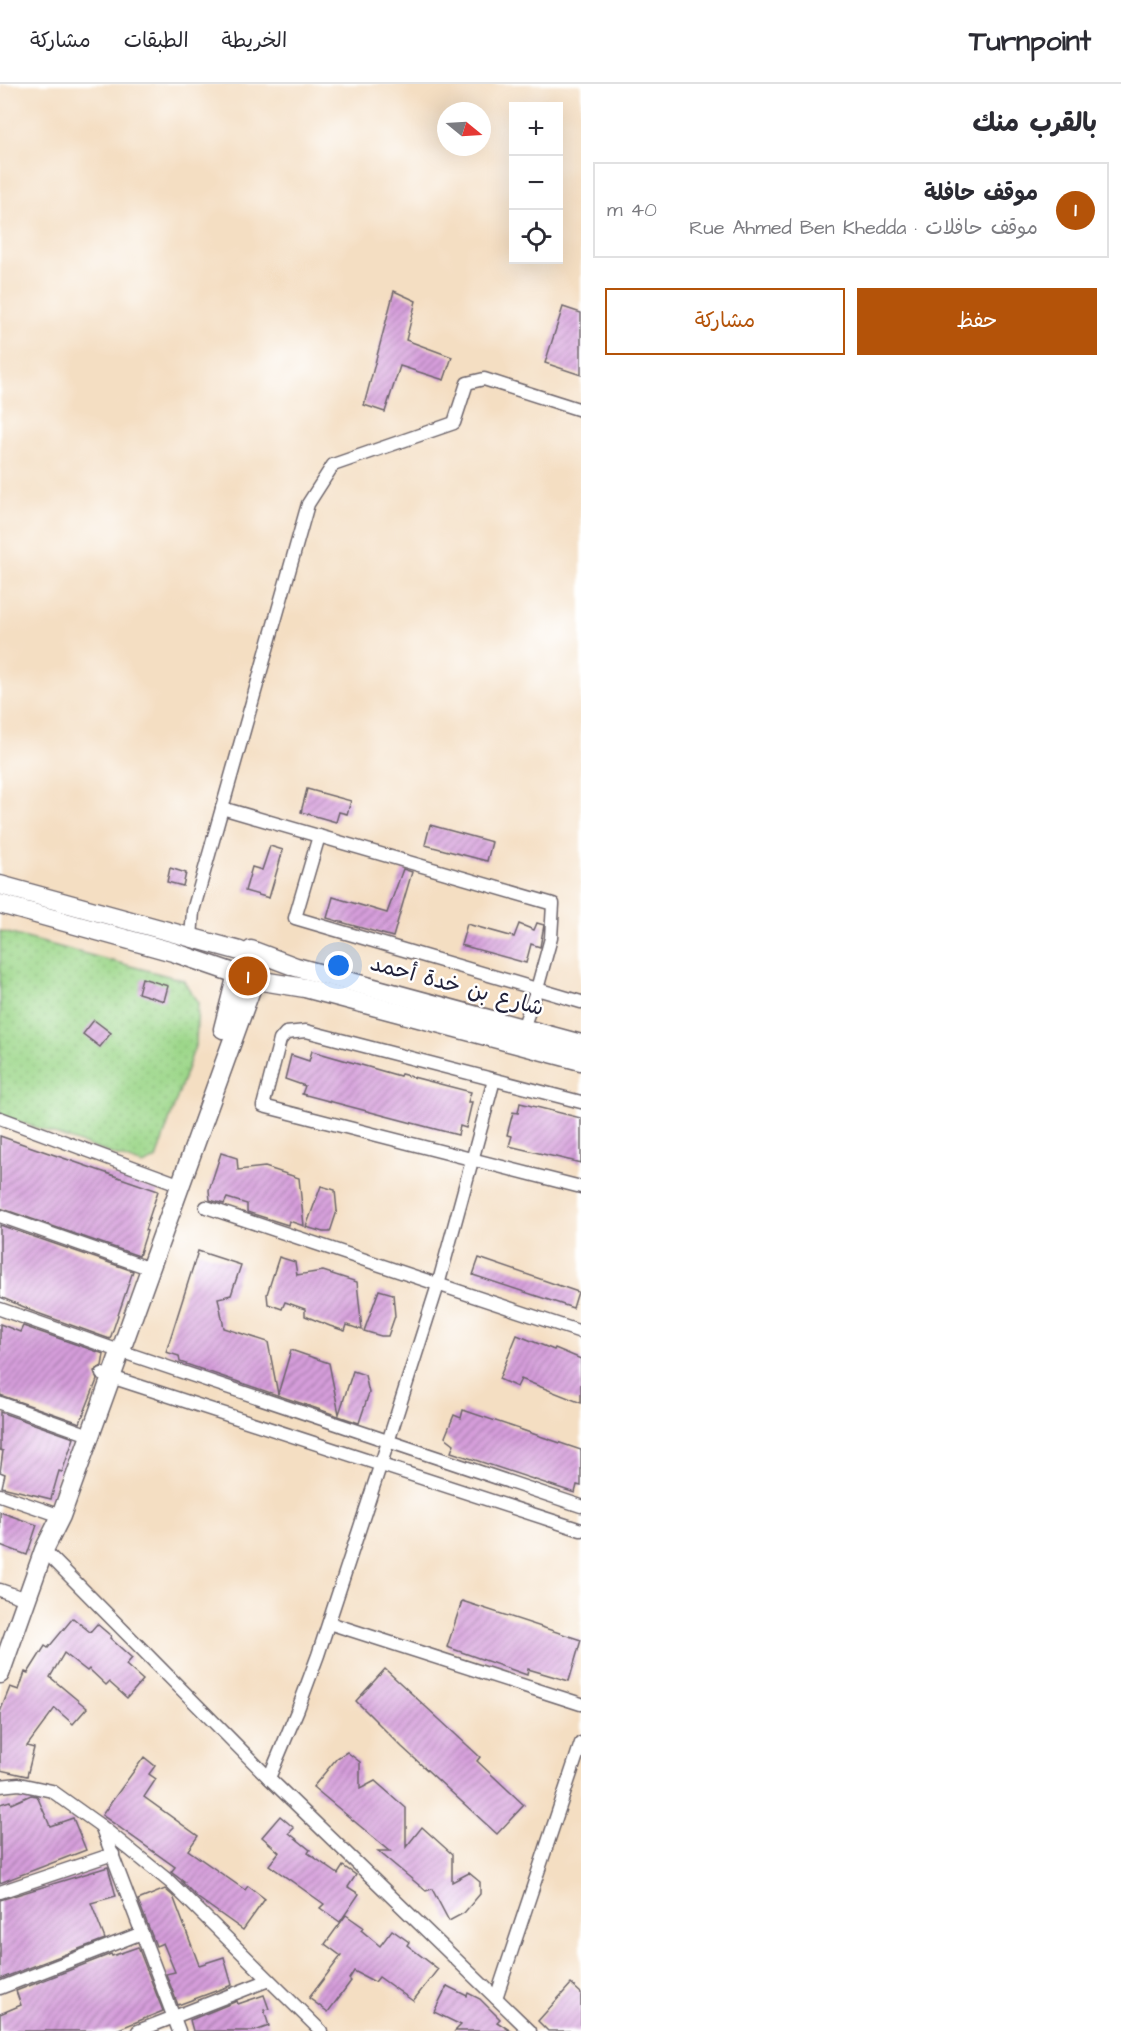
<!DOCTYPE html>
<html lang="ar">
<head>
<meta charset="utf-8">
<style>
  body { margin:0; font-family:"Architects Daughter","Playpen Sans Arabic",sans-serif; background:#f2f2f3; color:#2b2b33; direction:rtl }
  .controls { position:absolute; right:18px; top:18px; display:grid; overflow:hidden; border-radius:0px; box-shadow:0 6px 24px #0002 }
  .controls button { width:54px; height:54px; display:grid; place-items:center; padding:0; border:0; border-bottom:2px solid #e1e1e2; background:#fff; color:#2b2b33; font:30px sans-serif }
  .compass { position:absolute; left:437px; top:18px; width:54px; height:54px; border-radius:50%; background:#fff; box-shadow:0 6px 24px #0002; rotate:108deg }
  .you { position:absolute; left:339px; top:882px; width:21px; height:21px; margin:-15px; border:4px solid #fff; border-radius:50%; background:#1a73e8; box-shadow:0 0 0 9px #1a73e833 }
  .badge { display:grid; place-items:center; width:39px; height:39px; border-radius:50%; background:#b45309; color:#fff; font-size:20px; font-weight:700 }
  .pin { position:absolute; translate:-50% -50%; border:3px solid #fff; box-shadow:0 2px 6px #0006 }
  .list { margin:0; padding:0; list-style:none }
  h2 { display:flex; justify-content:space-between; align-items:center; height:78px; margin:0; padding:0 24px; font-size:26px }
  h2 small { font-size:20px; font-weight:400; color:#7c7c81 }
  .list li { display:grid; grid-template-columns:39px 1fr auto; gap:18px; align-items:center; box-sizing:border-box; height:96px; margin:0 12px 12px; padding:0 12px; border:2px solid #e1e1e2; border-radius:0px }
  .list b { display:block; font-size:22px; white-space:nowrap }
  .list p { margin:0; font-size:20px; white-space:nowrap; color:#7c7c81 }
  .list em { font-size:20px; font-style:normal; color:#7c7c81 }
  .actions { display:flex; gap:12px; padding:18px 24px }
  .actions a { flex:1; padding:14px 0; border:2px solid #b45309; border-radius:0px; text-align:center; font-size:21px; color:#b45309 }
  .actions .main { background:#b45309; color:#fff }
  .icon { flex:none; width:33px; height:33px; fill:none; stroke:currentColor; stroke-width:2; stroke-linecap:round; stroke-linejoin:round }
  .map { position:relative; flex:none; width:581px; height:1947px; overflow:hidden; direction:ltr }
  header { display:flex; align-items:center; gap:36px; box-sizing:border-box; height:84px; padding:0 30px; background:#fff; border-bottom:2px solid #e1e1e2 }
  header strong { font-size:28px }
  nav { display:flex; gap:33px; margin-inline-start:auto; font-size:21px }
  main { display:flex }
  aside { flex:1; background:#fff }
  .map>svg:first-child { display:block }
</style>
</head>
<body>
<header>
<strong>Turnpoint</strong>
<nav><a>الخريطة</a><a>الطبقات</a><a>مشاركة</a></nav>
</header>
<main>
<aside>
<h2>بالقرب منك<small></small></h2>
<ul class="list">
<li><span class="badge">1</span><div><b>موقف حافلة</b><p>موقف حافلات · Rue Ahmed Ben Khedda</p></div><em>40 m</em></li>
</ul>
<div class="actions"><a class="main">حفظ</a><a>مشاركة</a></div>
</aside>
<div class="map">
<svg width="581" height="1947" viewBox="0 0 581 1947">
  <defs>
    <pattern id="park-dots" width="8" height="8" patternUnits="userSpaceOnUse" patternTransform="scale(1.5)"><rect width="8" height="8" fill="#9dd78a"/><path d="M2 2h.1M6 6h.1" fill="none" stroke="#87b878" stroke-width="1.8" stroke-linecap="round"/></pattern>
    <pattern id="building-hatch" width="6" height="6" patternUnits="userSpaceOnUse" patternTransform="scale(1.5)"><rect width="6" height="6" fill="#d59dda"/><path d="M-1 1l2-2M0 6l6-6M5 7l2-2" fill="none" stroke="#ac80b2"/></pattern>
  </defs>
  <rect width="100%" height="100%" fill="#fff"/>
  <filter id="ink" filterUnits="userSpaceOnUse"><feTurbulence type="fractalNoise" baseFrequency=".0167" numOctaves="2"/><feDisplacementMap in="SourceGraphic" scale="12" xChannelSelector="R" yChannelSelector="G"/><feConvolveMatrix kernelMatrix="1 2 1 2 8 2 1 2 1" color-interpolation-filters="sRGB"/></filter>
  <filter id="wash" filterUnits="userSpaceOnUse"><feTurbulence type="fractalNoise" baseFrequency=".008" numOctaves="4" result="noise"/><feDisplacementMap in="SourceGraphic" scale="24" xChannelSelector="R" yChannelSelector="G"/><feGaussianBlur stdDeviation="1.35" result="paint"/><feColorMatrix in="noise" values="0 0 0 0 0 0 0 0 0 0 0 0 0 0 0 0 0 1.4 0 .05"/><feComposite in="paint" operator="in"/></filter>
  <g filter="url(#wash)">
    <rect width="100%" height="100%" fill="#f4dec2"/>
    <!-- park -->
    <polygon fill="url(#park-dots)" stroke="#607c62" stroke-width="1.5" points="0,847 183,896 198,919 196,959 156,1075 143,1081 0,1031"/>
    <g id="blocks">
      <!-- building -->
      <g fill="url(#building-hatch)">
        <polygon points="394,207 416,217 406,256 452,273 444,296 400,282 385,328 364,321"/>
        <polygon points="563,223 581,229 581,291 545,279"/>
        <polygon points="307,705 351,717 347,730 339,728 336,738 301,728"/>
        <polygon points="430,741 492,758 487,777 425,761"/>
        <polygon points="270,762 283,766 269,814 245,807 252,783 262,786"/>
        <polygon points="170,784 186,789 183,802 167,798"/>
        <polygon points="403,785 412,788 393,853 327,834 333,813 387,829"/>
        <polygon points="537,839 544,841 540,863 531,860 526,879 461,861 467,840 514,853 519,840 534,846"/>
        <polygon points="142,894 168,902 164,917 138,909"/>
        <polygon points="94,936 111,949 100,963 83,950"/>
        <polygon points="312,967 400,992 401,990 471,1008 468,1018 472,1018 466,1044 460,1042 458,1051 302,1010 305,1002 285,995 291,971 309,977"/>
        <polygon points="520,1019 581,1034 581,1079 509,1062 512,1052 507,1051 513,1028 518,1029"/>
        <polygon points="0,1052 158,1107 145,1146 147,1147 139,1172 0,1124"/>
        <polygon points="221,1069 237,1074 238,1086 265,1083 299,1094 304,1142 289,1137 288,1141 247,1128 247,1120 227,1114 224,1120 210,1116 209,1106"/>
        <polygon points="321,1102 335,1106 337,1127 330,1148 323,1148 306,1143"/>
        <polygon points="0,1141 133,1187 110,1255 29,1226 29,1225 0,1213"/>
        <polygon points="198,1167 241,1181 231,1211 218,1214 224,1244 268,1258 278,1310 291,1266 329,1279 339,1330 353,1287 365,1291 369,1309 359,1339 180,1278 179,1272 166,1268"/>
        <polygon points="279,1173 295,1178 297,1191 323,1187 357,1198 362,1246 347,1241 345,1247 330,1242 305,1232 305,1225 285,1218 282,1225 268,1220 267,1210"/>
        <polygon points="479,1174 578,1208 573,1224 473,1191"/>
        <polygon points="379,1206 393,1210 395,1232 388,1252 381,1252 364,1247"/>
        <polygon points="0,1240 20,1248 23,1242 104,1270 102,1282 94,1287 97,1296 80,1339 0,1311"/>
        <polygon points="517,1251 554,1266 555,1264 581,1275 581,1319 521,1295 517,1303 499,1295"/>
        <polygon points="463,1326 581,1366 581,1402 577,1401 575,1409 451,1368 454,1360 445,1353 454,1331 461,1334"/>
        <polygon points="0,1328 74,1354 62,1388 59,1387 51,1415 2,1403 5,1390 0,1388 3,1367 0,1366"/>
        <polygon points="0,1428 37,1441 27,1471 0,1461"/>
        <polygon points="462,1517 581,1556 569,1597 528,1585 527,1591 447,1563"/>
        <polygon points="73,1534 90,1548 97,1540 111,1552 110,1554 132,1574 126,1581 143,1596 127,1614 109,1598 106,1601 89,1585 87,1587 64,1569 50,1593 87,1624 73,1640 55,1624 27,1662 34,1664 27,1692 0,1686 0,1628 10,1603 19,1606 25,1588 28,1589 45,1562 48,1564"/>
        <polygon points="385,1585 480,1673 477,1677 524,1721 497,1750 402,1663 356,1617"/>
        <polygon points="347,1668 360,1678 360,1705 375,1697 406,1724 406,1763 422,1743 452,1770 452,1798 469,1789 480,1798 480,1810 464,1829 449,1837 432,1805 426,1807 378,1767 390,1767 313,1703 337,1674"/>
        <polygon points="144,1673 155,1682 149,1690 156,1695 144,1713 198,1752 188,1766 245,1806 248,1802 265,1815 243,1846 198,1814 182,1798 184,1798 171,1788 175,1783 102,1731"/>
        <polygon points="31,1711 37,1712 50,1742 73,1734 86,1766 0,1799 0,1720 10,1717 11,1720"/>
        <polygon points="280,1732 294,1744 289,1749 310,1766 308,1769 338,1790 343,1782 356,1791 348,1803 359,1810 340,1838 320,1824 324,1820 269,1781 279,1768 262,1753"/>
        <polygon points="108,1783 116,1812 91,1819 105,1855 0,1895 0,1816"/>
        <polygon points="165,1805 173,1812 199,1881 224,1873 232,1901 178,1921 166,1890 175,1888 163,1859 156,1862 138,1816"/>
        <polygon points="346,1831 363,1843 361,1846 380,1862 392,1846 409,1858 407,1861 438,1885 413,1917 379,1893 375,1898 354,1887 349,1895 351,1897 328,1928 309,1914 341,1872 325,1860"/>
        <polygon points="138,1863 163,1927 114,1947 0,1947 0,1930 21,1921 16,1907 111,1870 112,1872"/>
        <polygon points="571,1900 581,1909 581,1947 548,1947 538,1937"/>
        <polygon points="447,1902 467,1912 468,1909 480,1915 500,1935 497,1938 511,1947 455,1947 461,1941 434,1928"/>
        <polygon points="264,1911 269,1925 264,1926 269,1942 255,1947 193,1947 190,1936 237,1917 238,1920"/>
      </g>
    </g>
  </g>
  <g filter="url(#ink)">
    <use href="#blocks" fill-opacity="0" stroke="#6c646a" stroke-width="1.5"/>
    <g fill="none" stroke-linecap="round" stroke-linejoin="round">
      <!-- street casing -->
      <g stroke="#6c646a" stroke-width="15">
        <g id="street">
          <polyline points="222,724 553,820 551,854 537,905 523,944"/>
          <polyline points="319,752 295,834 581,918"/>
          <polyline points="191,854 193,827 308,420 333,381 454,339 467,299 484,295 581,326"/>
          <polyline points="581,1018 306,947 286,949 280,956 263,1022 581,1103"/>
          <polyline points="0,1034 181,1101"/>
          <polyline points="206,1123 581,1248"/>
          <polyline points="0,1132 140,1181"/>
          <polyline points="0,1225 111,1264 581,1422"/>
          <polyline points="102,1290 581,1446"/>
          <polyline points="0,1319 81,1348"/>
          <polyline points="0,1411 61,1432"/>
          <polyline points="44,1466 269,1694 530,1947"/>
          <polyline points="0,1506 26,1515"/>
          <polyline points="329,1539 581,1620"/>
          <polyline points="269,1694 298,1625 318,1571 388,1358 438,1201 494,996"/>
          <polyline points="0,1702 19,1700 52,1707 101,1742 170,1798 321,1947"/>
          <polyline points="102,1744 179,1947"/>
          <polyline points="0,1808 113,1770"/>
          <polyline points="0,1904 142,1849"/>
          <polyline points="496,1914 581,1659"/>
          <polyline points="138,1947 269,1896"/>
        </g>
      </g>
      <!-- secondary casing -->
      <g stroke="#6c646a" stroke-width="21">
        <g id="secondary">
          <polyline points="0,801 240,867"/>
          <polyline points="0,820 173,868 231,888"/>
          <polyline points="251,866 296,883 581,960"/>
          <polyline points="256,896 305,904 581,977"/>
          <polyline points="223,945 236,894"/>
          <polyline points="0,1590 44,1466 61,1432 254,897"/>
        </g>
      </g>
      <!-- street -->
      <use href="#street" stroke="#fff" stroke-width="12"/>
      <!-- secondary -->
      <use href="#secondary" stroke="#fff" stroke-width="18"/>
    </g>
  </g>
  <g text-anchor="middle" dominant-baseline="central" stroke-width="5" stroke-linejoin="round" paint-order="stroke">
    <!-- street labels -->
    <g font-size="22" fill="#22223b" stroke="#fff">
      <text transform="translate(457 902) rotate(15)">شارع بن خدة أحمد</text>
    </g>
  </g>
</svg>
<div class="controls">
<button>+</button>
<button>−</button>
<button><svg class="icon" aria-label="locate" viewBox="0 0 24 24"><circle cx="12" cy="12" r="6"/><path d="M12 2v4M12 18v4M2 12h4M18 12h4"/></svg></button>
</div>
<svg class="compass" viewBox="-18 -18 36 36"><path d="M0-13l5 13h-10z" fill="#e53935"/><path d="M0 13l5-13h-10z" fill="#7c7c81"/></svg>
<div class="you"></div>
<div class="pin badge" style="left:248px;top:892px">1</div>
</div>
</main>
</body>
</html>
